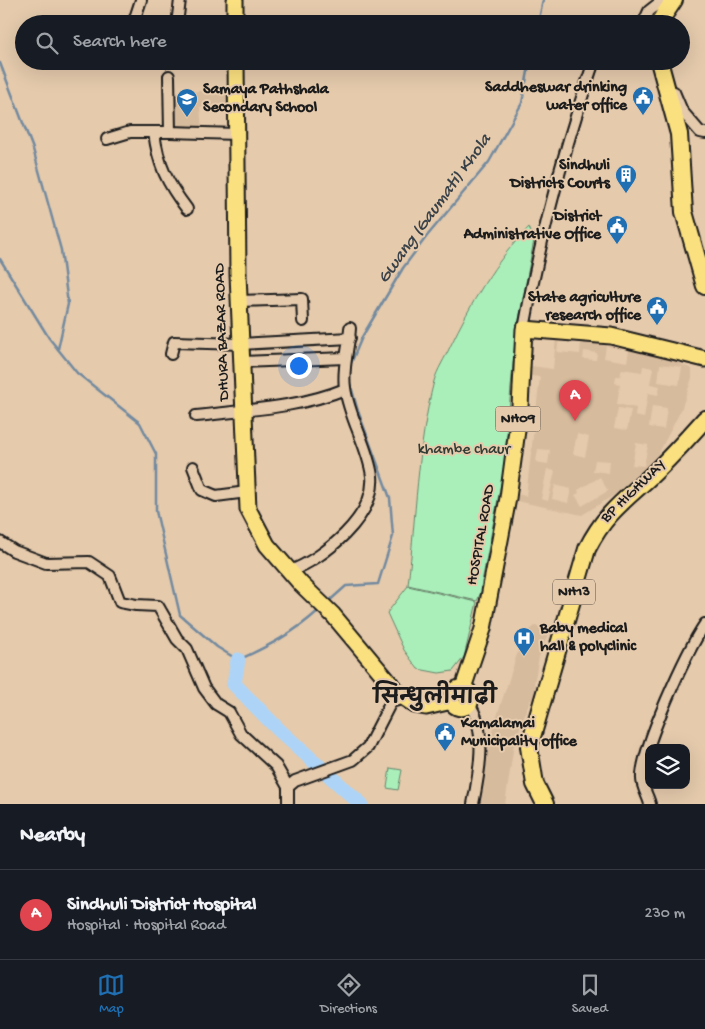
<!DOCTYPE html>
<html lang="en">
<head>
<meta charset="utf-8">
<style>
  body { margin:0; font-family:"Gochi Hand","Playpen Sans Deva",sans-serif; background:#20242c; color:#f1f3f6 }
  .controls { position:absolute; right:15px; bottom:15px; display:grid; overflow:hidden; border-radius:10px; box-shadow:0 5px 20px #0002 }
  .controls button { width:45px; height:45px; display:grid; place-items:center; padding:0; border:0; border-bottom:1px solid #363941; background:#171b24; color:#f1f3f6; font:25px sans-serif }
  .you { position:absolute; left:298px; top:365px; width:18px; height:18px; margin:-12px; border:4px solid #fff; border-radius:50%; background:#1a73e8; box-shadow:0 0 0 8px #1a73e833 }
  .badge { display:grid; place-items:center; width:32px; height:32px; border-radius:50%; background:#1f6fb2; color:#fff; font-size:16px; font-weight:700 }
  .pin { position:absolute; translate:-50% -41px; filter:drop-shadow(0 1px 2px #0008) }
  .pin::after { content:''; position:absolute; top:26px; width:18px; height:15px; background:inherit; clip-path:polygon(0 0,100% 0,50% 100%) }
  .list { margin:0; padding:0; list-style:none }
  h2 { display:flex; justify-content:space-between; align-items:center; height:65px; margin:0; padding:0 20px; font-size:21px }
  h2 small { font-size:16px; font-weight:400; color:#9ea1a6 }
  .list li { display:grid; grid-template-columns:32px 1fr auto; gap:15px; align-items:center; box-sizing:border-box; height:90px; padding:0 20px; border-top:1px solid #363941 }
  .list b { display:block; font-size:19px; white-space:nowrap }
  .list p { margin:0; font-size:16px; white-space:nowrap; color:#9ea1a6 }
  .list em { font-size:16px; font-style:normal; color:#9ea1a6 }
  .icon { flex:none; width:28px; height:28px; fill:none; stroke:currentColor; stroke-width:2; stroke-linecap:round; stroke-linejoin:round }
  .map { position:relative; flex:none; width:705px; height:804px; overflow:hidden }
  .search { position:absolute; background:#171b24; box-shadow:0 5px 20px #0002; left:15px; right:15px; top:15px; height:55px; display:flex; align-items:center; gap:12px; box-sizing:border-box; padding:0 18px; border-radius:28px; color:#9ea1a6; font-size:19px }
  .sheet { height:155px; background:#171b24 }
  nav { display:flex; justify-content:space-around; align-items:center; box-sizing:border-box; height:70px; border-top:1px solid #363941; background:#171b24; font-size:14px; color:#9ea1a6 }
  nav a { display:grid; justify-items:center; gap:2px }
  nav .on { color:#1f6fb2 }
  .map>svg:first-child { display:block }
</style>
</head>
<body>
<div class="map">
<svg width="705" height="804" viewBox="0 0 705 804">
  <rect width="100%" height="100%" fill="#e5caac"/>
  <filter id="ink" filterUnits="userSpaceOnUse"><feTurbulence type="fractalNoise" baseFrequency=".02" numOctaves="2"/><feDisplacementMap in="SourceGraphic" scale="10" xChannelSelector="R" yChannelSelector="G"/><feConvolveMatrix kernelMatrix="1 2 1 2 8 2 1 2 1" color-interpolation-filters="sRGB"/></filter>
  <g filter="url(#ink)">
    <!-- built -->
    <g fill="#d7bb9d" fill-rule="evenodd">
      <polygon points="232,89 232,105 200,107 202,131 173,129 172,93"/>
      <path d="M531,333L594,339L663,356L692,369V378L681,410L648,474L582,515L512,500ZM534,335L556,338L553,369L531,366ZM559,338L581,340L580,354L557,352ZM606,346L629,350L627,362L604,358ZM584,351L597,353L596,360L583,359ZM660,364L682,367L679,385L658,382ZM643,366L653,368L650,384L660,386L658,395L648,393L644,418L635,416L636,408L617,404L620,384L615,383L616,376H620L622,369L642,372ZM531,376L540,377L526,496L517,494ZM652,406L667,408L664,429L649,427ZM618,408L631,410L627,430L614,428ZM577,434L589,437L585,457L573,454ZM636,443L648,445L644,466L632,465ZM538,449L550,450L548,464L536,462ZM595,460L610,461L609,473L593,471ZM547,469L555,471L548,501L541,499ZM600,477L608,491L582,506L575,495L579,493L578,490ZM555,485L571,489L568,503L552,499Z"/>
      <polygon points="536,625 548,634 539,657 534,684 541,687 536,702 530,700 514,744 505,804 479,804 485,753 523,636"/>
    </g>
    <!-- green -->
    <g fill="#aaefba" stroke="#63866b">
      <path d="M529,227L534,240L515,341L504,468L481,587L482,590L477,601L408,585C416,517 417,448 434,381C437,370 445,358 450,347C471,303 495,261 529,227Z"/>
      <polygon points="408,586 477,602 464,657 453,671 439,673 418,669 404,650 387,613"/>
      <polygon points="390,768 402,770 398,790 387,788"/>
    </g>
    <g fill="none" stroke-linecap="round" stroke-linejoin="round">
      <!-- stream -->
      <g stroke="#738a9f" stroke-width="2.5">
        <polyline points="538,24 543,0"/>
        <polyline points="0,63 33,149 61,250 68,304 58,349"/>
        <path d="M0,259L49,338L77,373L140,423L156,454V511L180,615L217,647L238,660C269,646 294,633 319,610"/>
        <polyline points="349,368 362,337 403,268 427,236 489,162 522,103 530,61"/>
        <polyline points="327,603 346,586 378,584 393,536 390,498 358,411 348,376"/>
      </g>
      <!-- river -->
      <polyline stroke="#add4f7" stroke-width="15" points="238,660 234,684 279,730 361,804"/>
      <!-- minor casing -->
      <g stroke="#1c1c1c" stroke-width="14">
        <g id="minor">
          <polyline points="133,24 141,0"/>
          <polyline points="177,24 180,0"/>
          <polyline points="643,24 649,11 663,0"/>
          <polyline points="169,76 170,132 237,134"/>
          <polyline points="674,92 682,111 700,132 705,133"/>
          <path d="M154,132C158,165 167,183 187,209"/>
          <polyline points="107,139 130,132 170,132"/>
          <polyline points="239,301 302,299 303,321"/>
          <path d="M524,329C540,238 564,149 594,61"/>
          <polyline points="171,354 174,342 241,344 350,338"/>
          <polyline points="242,362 346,358"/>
          <path d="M196,416C245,410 299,408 345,389"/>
          <polyline points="193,467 202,490 216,496 247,492"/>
          <polyline points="0,542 14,551 46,563 89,562 110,576 120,602 136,605 158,606 177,639 187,649 204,688 216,704 229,712 241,734 276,766 288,787 288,804"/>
          <path d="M290,571C323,559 376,516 372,476C368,446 349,418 345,388C342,368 349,348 350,328"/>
          <path d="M469,704C488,730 479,774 473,804"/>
          <polyline points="288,787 295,781 353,760 368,747 391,702 405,698"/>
          <path d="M650,804C648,796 642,787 642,779C640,751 688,649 705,624"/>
        </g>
      </g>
      <!-- primary casing -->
      <g stroke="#1c1c1c" stroke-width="19">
        <g id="primary">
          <polyline points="235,0 235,24"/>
          <polyline points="236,61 238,274 248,509 267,545 301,584 333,615 400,695 415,705 426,707 452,701"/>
          <polyline points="463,688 483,629 508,498 520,407 524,329 611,336 705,359"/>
          <circle cx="461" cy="698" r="10"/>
        </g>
      </g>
      <!-- trunk casing -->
      <g stroke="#1c1c1c" stroke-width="20">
        <g id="trunk">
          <polyline points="658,24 674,0"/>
          <polyline points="659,61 679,134 684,212 705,286"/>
          <path d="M545,804L535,784L529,747L587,549C605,513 624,501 652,475C671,457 688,438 705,419"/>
        </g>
      </g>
      <!-- minor -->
      <use href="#minor" stroke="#e5caac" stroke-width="10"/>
      <!-- primary -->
      <use href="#primary" stroke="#fbe080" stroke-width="15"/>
      <!-- trunk -->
      <use href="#trunk" stroke="#fbe080" stroke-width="16"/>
    </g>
  </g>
  <!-- icons -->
  <defs>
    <g id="civic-pin" transform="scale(1.125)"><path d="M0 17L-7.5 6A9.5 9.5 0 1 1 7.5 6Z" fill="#1f6fb2" stroke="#e5caac"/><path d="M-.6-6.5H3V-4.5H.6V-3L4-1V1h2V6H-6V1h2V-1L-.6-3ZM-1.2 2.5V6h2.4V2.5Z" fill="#fff"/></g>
    <g id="school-pin" transform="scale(1.125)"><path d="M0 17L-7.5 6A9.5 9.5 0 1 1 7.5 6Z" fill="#1f6fb2" stroke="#e5caac"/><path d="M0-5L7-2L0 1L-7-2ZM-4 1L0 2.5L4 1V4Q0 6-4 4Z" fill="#fff"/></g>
    <g id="building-pin" transform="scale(1.125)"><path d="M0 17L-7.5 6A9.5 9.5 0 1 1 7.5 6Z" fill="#1f6fb2" stroke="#e5caac"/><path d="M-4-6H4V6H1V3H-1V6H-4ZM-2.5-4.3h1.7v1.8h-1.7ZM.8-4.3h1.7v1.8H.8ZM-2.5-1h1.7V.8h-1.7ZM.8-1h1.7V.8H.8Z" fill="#fff"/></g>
    <g id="hospital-pin" transform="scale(1.125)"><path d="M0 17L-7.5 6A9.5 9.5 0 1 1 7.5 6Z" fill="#1f6fb2" stroke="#e5caac"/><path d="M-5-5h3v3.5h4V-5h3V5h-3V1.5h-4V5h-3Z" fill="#fff"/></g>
  </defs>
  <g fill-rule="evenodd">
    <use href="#civic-pin" x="643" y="97"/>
    <use href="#school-pin" x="187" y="99"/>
    <use href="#building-pin" x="626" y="175"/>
    <use href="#civic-pin" x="617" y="226"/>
    <use href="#civic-pin" x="657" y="307"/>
    <use href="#hospital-pin" x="524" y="638"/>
    <use href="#civic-pin" x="445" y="733"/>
  </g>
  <g text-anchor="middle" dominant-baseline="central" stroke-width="4" stroke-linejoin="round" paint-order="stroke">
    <!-- shield labels -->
    <g fill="#e5caac" stroke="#585047" stroke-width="1">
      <rect x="495.5" y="406.5" width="45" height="25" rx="4"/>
      <rect x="553" y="579.5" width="42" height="25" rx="4"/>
    </g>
    <g font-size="15" font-weight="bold" fill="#1c1c1c">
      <text x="518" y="419">NH09</text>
      <text x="574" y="592">NH13</text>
    </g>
    <!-- poi labels -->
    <g font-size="16" font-weight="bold" fill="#1c1c1c" stroke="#e5caac" text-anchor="end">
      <text x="627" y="88">Saddheswar drinking<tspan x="627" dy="18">water office</tspan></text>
      <text x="203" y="90" text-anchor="start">Samaya Pathshala<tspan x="203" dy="18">Secondary School</tspan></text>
      <text x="610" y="166">Sindhuli<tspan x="610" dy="18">Districts Courts</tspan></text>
      <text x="601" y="217">District<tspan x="601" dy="18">Administrative Office</tspan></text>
      <text x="641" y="298">State agriculture<tspan x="641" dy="18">research office</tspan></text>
      <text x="540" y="629" text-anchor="start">Baby medical<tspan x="540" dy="18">hall &amp; polyclinic</tspan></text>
      <text x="461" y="724" text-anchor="start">Kamalamai<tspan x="461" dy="18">Municipality office</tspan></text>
    </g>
    <!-- street labels -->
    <g font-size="16" fill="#1c1c1c" stroke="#e5caac">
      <text transform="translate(223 332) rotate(-92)">DHURA BAZAR ROAD</text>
      <text transform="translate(634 492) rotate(-44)">BP HIGHWAY</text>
      <text transform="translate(482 535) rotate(-80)">HOSPITAL ROAD</text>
    </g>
    <!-- park labels -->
    <g font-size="16" fill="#313c34" stroke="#e5caac">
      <text x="464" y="450">khambe chaur</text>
    </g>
    <!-- water labels -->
    <g font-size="18" font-style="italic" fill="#394148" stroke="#e5caac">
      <text transform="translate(435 209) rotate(-54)">Gwang (Gaumati) Khola</text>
    </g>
    <!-- district labels -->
    <g font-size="21" font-weight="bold" fill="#1c1c1c" stroke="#e5caac">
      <text x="435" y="699">सिन्धुलीमाढी</text>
    </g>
  </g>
</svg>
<div class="controls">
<button><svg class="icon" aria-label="layers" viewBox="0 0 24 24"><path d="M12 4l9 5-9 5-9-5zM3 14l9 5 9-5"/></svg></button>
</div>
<div class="you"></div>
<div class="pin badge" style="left:575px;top:421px;background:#e0444e">A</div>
<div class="search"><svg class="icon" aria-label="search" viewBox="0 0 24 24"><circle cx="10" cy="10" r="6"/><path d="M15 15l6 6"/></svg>Search here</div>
</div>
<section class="sheet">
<h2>Nearby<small></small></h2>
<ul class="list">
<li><span class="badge" style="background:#e0444e">A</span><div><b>Sindhuli District Hospital</b><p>Hospital · Hospital Road</p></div><em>230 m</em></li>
</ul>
</section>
<nav>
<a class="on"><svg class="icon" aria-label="map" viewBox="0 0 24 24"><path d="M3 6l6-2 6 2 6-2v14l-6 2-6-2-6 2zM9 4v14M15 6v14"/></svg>Map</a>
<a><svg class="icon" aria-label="directions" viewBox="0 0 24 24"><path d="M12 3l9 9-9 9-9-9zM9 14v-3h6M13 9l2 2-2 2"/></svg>Directions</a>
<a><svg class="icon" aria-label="saved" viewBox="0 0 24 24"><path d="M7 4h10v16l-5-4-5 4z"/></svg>Saved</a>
</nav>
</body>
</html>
